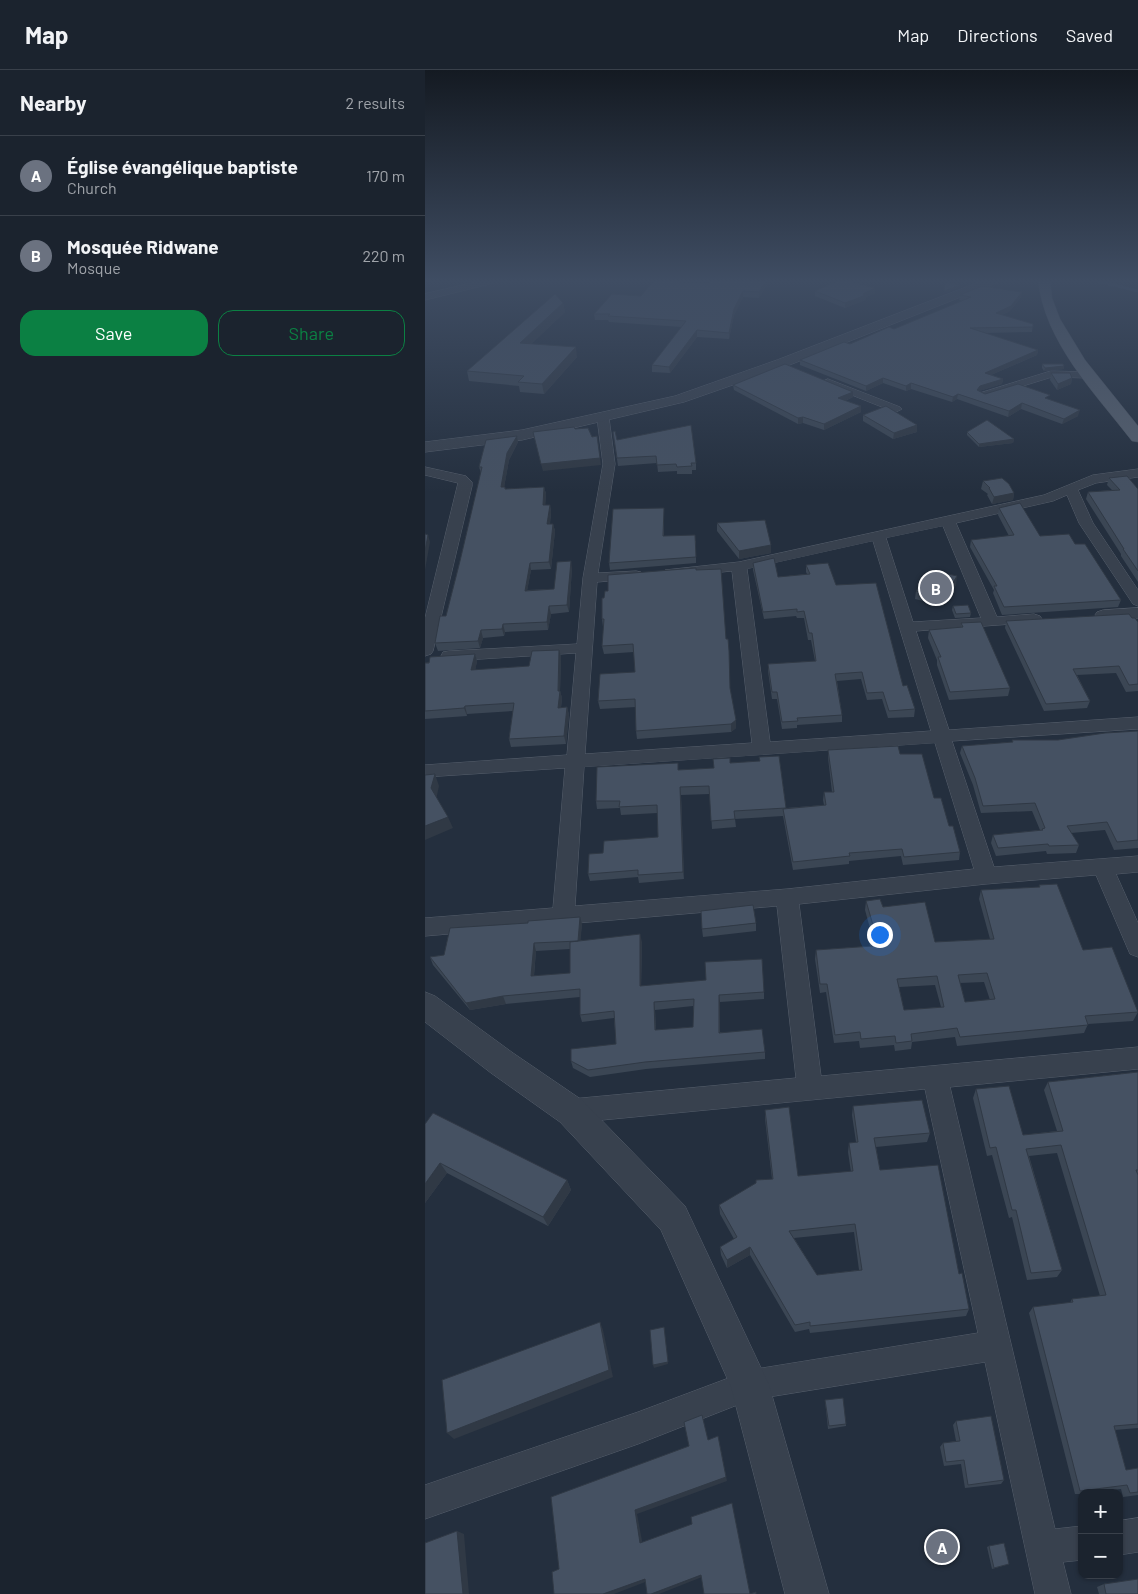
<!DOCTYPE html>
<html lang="en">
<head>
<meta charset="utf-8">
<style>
  body { margin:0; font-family:Barlow,sans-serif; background:#282f3a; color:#f1f3f6 }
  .controls { position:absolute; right:15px; bottom:15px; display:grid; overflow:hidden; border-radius:10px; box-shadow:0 1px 4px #0004 }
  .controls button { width:45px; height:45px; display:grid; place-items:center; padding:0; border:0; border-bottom:1px solid #39404a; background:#1b232e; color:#f1f3f6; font:25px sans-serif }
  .you { position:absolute; left:454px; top:864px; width:18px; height:18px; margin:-12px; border:4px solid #fff; border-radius:50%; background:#1a73e8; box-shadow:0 0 0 8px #1a73e833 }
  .badge { display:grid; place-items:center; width:32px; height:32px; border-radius:50%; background:#0b8043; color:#fff; font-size:16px; font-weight:700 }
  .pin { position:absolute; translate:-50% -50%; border:2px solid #fff; box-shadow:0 1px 5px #0006 }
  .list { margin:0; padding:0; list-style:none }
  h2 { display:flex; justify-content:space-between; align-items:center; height:65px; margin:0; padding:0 20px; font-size:21px }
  h2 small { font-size:16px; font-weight:400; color:#a0a4aa }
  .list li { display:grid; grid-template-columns:32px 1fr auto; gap:15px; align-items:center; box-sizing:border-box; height:80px; padding:0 20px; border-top:1px solid #39404a }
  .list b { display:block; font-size:19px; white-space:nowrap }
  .list p { margin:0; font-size:16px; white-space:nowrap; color:#a0a4aa }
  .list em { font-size:16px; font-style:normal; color:#a0a4aa }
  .actions { display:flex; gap:10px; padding:15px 20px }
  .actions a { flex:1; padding:11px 0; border:1px solid #0b8043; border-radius:15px; text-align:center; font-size:18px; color:#0b8043 }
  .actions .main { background:#0b8043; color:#fff }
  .map { position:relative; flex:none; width:713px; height:1524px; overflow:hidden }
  header { display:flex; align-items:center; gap:30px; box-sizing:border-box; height:70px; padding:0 25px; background:#1b232e; border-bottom:1px solid #39404a }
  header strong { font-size:24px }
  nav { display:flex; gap:28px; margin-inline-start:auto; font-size:18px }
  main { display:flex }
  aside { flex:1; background:#1b232e }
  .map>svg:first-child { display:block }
</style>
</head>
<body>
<header>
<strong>Map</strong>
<nav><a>Map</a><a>Directions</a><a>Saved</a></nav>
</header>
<main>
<aside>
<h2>Nearby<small>2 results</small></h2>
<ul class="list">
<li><span class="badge" style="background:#6b7280">A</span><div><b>Église évangélique baptiste</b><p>Church</p></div><em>170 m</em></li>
<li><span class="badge" style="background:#6b7280">B</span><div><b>Mosquée Ridwane</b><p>Mosque</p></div><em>220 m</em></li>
</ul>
<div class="actions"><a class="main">Save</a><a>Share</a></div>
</aside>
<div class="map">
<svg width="713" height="1524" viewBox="0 0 713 1524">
  <rect width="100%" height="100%" fill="#242f3e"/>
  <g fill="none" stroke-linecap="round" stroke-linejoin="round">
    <!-- stream -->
    <polyline stroke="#394c67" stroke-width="3" points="665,209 713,221"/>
    <!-- minor casing -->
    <g stroke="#565f6c" stroke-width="1">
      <g id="minor">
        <polygon points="64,209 79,209 77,211 0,230 0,224"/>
        <polygon points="626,301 664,302 669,305 664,308 627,307 559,328 553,325 555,323"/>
        <polygon points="403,309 475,337 477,339 471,342 467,341 399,314 397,312"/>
        <path d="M178,344L184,348L190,394L173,503L211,501L216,502L218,505L216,508L211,509L172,512L160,684L327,673L307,501L245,507L240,506L238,503L240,500L314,492L619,425L668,405L713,399V407L671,413L653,420L668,453L713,520V536L708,534L654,453L642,425L628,431L531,453L572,547L609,544L615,546L617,549L615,552L491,561L524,660L713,647V659L527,671L569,797L713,786V802L691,804L713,853V887L705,884L671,805L561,814L374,834L396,1006L713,977V999L525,1017L630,1459L657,1456V1490L638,1492L646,1524H610L560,1292L325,1330L213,1374L0,1449V1415L213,1342L325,1300L553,1263L500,1019L146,1053L137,1049L133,1041L137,1033L146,1029L371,1008L352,836L0,866V848L128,838L140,698L0,707V695L142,685L151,583L24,591L18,590L16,586L18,582L24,581L152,574L158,508L178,394L172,348ZM518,456L556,548L488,552L461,468ZM448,471L506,661L345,672L322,499ZM510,673L549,799L362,819L150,836L159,697Z"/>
        <polygon points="0,397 41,406 47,412 47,416 8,581 6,584 0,586 0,548 33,413 0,405"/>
        <polygon points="713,538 713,548 678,550 672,548 670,545 672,542 678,540"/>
        <polygon points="713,1448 713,1482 694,1485 694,1451"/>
      </g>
    </g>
    <!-- tertiary casing -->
    <g stroke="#565f6c" stroke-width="1">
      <g id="tertiary">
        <polygon points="562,209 578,209 576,211 362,296 259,332 97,370 0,382 0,372 97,360 250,326 352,290"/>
        <polygon points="0,922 10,926 88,983 157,1030 260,1136 344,1315 404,1524 360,1524 306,1317 236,1160 135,1052 66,1003 0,952"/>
      </g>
    </g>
    <!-- primary casing -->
    <g stroke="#414a57" stroke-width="1">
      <path id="primary" d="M613,209H625L627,228L635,249L660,290L713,356V372L707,371C670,323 619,272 613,209Z"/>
    </g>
    <!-- minor -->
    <use href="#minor" fill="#38414e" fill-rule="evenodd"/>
    <!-- tertiary -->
    <use href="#tertiary" fill="#38414e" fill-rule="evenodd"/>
    <!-- primary -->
    <use href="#primary" fill="#56606e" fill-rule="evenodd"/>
  </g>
  <!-- wall -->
  <g fill="#3b4654" fill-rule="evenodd">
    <polygon points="343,213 334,228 318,227 309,245 304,269 272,267 245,303 227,302 227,295 257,257 184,252 183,250 170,250 169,244 216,226 284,214"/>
    <polygon points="390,221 450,223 441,227 440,230 420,238 390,226"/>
    <polygon points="597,222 596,227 585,241 577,245 608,254 607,262 559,263 613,280 612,285 566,305 578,309 577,314 554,321 560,324 624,329 653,346 637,354 596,339 583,347 532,329 527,332 486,319 481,321 458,313 441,321 375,295 375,290 469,259 538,231 534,230 535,225"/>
    <polygon points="138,233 140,242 106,274 152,287 119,324 95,322 94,316 44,311 42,301"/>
    <polygon points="617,294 639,299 619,301 617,298"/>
    <polygon points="626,303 647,308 646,314 632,320 625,310"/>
    <polygon points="308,315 428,327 420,331 436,342 399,360 378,353 373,354 309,320"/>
    <polygon points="438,345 492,362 468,369 438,351"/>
    <polygon points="188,362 192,370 271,393 271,400 267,400 267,404 252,404 252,401 233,402 232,393 193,396"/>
    <polygon points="542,362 589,369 588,373 554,377 542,365"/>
    <polygon points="92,366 93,372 84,390 79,417 81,419 119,417 121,424 120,435 125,435 126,442 125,454 128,454 130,461 126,499 106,500 102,520 129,519 147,498 144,542 126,544 123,560 80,562 79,566 58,568 55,578 13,581 10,573 21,546 35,491 56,403 54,397"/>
    <polygon points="684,408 713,419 713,512 696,486 696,484 661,429 663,422 687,420 682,415"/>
    <polygon points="558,411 589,423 588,430 567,434 562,425 563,424 556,419"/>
    <polygon points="239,438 239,466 271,471 271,493 185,500 184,493"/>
    <polygon points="574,438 615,466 650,474 696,530 693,537 577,545 568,523 569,520 545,477 546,470 584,466 573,445"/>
    <polygon points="292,453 346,475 346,483 314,489 292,461"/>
    <polygon points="328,493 353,507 382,504 381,502 381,495 411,515 478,616 490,639 489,647 463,648 457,629 442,630 436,609 412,611 417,645 417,652 372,655 372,658 357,659 352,629 347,629 343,601 343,594 390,591 386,570 383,570 379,548 372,548 371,546 339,549 328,500"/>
    <polygon points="271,500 305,620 311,658 306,662 212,669 211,661 211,637 175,639 173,631 210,602 209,582 179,584 177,576 179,557 178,557 177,549 179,528 183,521"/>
    <polygon points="531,515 518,536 490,529 491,521"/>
    <polygon points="528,536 546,543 545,547 530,548 527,540"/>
    <polygon points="707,548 713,552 713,621 701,622 691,603 652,605 665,631 662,638 619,641 580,558 581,551"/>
    <polygon points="536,553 585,618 583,626 524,630 512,595 512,590 503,568 504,560 536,557"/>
    <polygon points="134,580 136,587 135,621 137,628 136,638 142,637 144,645 141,674 86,677 84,669 88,641 42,644 42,646 0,649 0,593 50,584 52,591 50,600 104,596"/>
    <polygon points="713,661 713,778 689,780 680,760 646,763 654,775 651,783 622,784 621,781 571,786 566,773 568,765 615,760 607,741 556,743 548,715 535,683 537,676 587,672 587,670 633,670"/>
    <polygon points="403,680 475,684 509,728 524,756 535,782 534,790 478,795 476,786 424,791 424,794 368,800 358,746 310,749 311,757 287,759 285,724 256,725 259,809 214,813 213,807 165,811 163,804 178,783 233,767 232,743 196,745 195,738 172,739 171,731 254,700 288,698 305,693 334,691 354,686 361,738 399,735 398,730 399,722 407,722 403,688"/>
    <path d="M614,815L658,880L713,942L708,951L663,954L659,963L532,976L530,967L487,972L486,979L470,981L469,975L435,978L434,971L409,973L401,922L395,923L390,889L391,880L445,876L444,871L445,862H446L440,840L441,831L458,837L510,872L565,869L554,829L556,820L614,817ZM559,912L565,930L540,932L535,913ZM510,915L516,937L479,940L474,917Z"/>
    <polygon points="331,853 331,861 278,867 277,859"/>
    <path d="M157,854L155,870L217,872L216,916L339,922V929L295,932V962L340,982V989L221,999L165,1007L148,998L146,991L191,974L189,948L157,952L155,945V927L81,934L45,940L8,895L5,887L19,885ZM145,879V903L109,906L111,881ZM268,936V957L231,960L230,940Z"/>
    <polygon points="713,1002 713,1358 690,1360 701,1400 713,1398 713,1425 698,1427 696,1419 663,1423 657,1423 657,1424 650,1424 604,1243 608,1237 645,1233 647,1229 675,1226 632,1083 604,1086 637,1200 632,1207 602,1210 587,1147 584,1148 567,1085 562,1086 548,1028 551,1019 598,1065 632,1061 619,1020 623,1012"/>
    <path d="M428,1036L505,1063L502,1072L451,1077L455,1100L534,1204L544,1239L541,1246L385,1263L384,1259L370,1262L325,1185L302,1198L296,1185L295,1177L309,1169L295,1144L294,1135L347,1109L340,1049V1040L373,1106L426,1102L423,1082L424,1073L431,1072L427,1045ZM429,1162L434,1200L392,1205L369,1168Z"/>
    <polygon points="0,1054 142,1110 146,1120 123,1156 22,1103 0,1133"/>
    <polygon points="400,1330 421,1354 421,1356 403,1359"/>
    <polygon points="531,1351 579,1410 576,1414 540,1418 536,1394 519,1396 515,1377 518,1373 531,1371 528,1355"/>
    <polygon points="564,1476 584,1494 567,1499 562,1477"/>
    <polygon points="679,1514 713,1524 674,1524 672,1517"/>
  </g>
  <!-- shaded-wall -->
  <g fill="#303945">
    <polygon points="342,209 343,209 343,213 334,228 334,222"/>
    <polygon points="535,215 534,218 518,224 519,221"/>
    <polygon points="450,218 450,223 441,227 440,230 420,238 420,233"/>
    <polygon points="318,221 318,227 309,245 304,269 304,263 309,239"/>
    <polygon points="597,222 596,227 585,241 570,248 571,243"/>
    <polygon points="138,233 140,242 97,283 95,273"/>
    <polygon points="272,260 272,267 245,303 244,297"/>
    <polygon points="151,277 152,287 119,324 117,314"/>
    <polygon points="613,280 612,285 559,308 560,303"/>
    <polygon points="639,296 639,299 619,301 620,298"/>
    <polygon points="458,308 458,313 441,321 441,316"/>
    <polygon points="647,308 646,314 632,320 633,314"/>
    <polygon points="578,309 577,314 554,321 552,320 555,316"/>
    <polygon points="486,313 486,319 481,321 481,316"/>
    <polygon points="428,322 428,327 413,334 413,328"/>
    <polygon points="533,324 532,329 527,332 528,327"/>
    <polygon points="597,333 596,339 583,347 584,341"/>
    <polygon points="436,336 436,342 399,360 399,354"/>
    <polygon points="655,340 653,346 637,354 639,349"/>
    <polygon points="378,347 378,353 373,354 373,348"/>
    <polygon points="492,355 492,362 468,369 469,363"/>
    <polygon points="92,366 93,372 84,390 78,424 76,417 82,383"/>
    <polygon points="172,366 176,395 118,401 116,394"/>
    <polygon points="589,369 588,373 554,377 554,374"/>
    <polygon points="119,417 121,424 120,442 118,435"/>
    <polygon points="589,423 588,430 567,434 569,427"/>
    <polygon points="125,435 126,442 124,461 122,454"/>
    <polygon points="128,454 130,461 126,499 124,492"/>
    <polygon points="3,465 5,472 0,500 0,481"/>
    <polygon points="346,475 346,483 314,489 314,481"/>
    <polygon points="146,491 147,498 144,542 142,535"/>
    <polygon points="105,493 106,500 101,528 100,521"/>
    <polygon points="532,506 531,515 518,536 519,528"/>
    <polygon points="124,536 126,544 123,560 122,552"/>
    <polygon points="78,554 80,562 79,566 77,559"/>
    <polygon points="56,560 58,568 55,578 53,571"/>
    <polygon points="134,580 136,587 135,624 135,621 137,628 135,645 133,638"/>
    <polygon points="50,584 52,591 49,608 46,600"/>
    <polygon points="40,636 42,644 42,646 39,638"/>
    <polygon points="142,637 144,645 141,674 139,666"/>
    <polygon points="311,650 311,658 306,662 306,654"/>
    <polygon points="10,704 14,716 11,730 6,718"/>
    <polygon points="255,717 256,725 259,809 258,802"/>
    <polygon points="23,747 28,758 0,770 0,756"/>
    <polygon points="155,847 157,854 155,878 153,871"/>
    <polygon points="215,864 217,872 216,924 215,916"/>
    <polygon points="109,873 111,881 108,914 106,906"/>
    <polygon points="294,925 295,932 294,970"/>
    <polygon points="78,926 81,934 45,940 41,933"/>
    <polygon points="229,932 230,940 231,967 230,960"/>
    <polygon points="15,1093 22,1103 0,1133 0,1114"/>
    <polygon points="142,1110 146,1120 123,1156 118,1147"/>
    <polygon points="325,1177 325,1185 302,1198 302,1190"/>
    <polygon points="175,1252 178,1260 188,1307 29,1369 22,1363"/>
    <polygon points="239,1257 243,1294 229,1298 228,1295"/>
    <polygon points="293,1366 302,1411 212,1444 218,1476 215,1473 210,1440"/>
    <polygon points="32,1461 39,1464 44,1524 38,1524"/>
    <polygon points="276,1505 277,1507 234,1524 226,1524"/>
    <polygon points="220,1509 223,1511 189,1524 178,1524"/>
  </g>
  <!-- building -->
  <g fill="#455162" stroke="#303945" fill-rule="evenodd">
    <polygon points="288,209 342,209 334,222 318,221 309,239 304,263 272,260 244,297 227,295 261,251 183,246 185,244 169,244 187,224 216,226 229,210 284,214"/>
    <polygon points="416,209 450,218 438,224 441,225 420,233 390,221"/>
    <polygon points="520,212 535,215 519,221"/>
    <polygon points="557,216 597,222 586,236 571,243 608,254 608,257 545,258 613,280 560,303 578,309 555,316 552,320 560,324 593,314 625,325 620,328 655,340 639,349 597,333 584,341 533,324 528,327 486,313 481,316 458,308 441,316 375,290 419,272 425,274 464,257 469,259 546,227 535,225"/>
    <polygon points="130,224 138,233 95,273 151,277 117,314 93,312 99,306 42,301"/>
    <polygon points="360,294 428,322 413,328 436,336 399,354 378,347 373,348 308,315"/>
    <polygon points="617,294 638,294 639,296 620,298"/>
    <polygon points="626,303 645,303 647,308 633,314"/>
    <polygon points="461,336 492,355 469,363 438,345"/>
    <polygon points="562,350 589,369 554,374 542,362"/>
    <polygon points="266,355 271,393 266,393 267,396 252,397 251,394 232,395 231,386 192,388 188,362 190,361 192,370"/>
    <polygon points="149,357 150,359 163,358 167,367 172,366 175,388 116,394 108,362"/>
    <polygon points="92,366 82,383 76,417 80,417 80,419 119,417 118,435 125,435 122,454 128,454 124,492 105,493 100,521 129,519 132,492 146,491 142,535 124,536 122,552 78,554 77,559 56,560 53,571 10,573 15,546 21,546 35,491 57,397 54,397 61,370"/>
    <polygon points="702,406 713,419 713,501 698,479 699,479 663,422 695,420 684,408"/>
    <polygon points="577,408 584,414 589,423 569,427 564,418 565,418 558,411"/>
    <polygon points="595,433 615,466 644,464 650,474 660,474 696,530 579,537 569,516 572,516 546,470 589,465 574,438"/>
    <polygon points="239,438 238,466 270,465 271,487 184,493 188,439"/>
    <polygon points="340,450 346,475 314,481 292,453"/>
    <polygon points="0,464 3,465 0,481"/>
    <polygon points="349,488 353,507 385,504 381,495 403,493 411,515 451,513 478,616 482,615 490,639 464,641 458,622 442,623 437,602 410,604 417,645 372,648 373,651 357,652 352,622 347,622 343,594 391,591 387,563 384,563 379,541 372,542 372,539 338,542 328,493"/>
    <polygon points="271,498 271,500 296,499 301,569 303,569 304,581 305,618 311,650 306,654 211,661 210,629 173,631 175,604 210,602 208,574 177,576 179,549 177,549 177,528 179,528 180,521 183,521 183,505"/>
    <polygon points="505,500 532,506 519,528 491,521"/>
    <polygon points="543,535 546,543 531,544 528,536"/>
    <polygon points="704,544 707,548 710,548 713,552 713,614 704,615 694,596 648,599 665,631 621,634 581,551"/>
    <polygon points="556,552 585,618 525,622 513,587 516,587 504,560 538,557 536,553"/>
    <polygon points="134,580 133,621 135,621 133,638 142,637 139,666 84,669 89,633 40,636 39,638 0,641 0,593 4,593 5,587 50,584 46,600 104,596 107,581"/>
    <polygon points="713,661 713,770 692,772 682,752 642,756 654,775 624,776 623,774 573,778 568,765 618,760 617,759 620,758 610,733 558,736 550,708 537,676 588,672 587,670 633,670 680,663"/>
    <polygon points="473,676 475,684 497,684 509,728 516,728 524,756 528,756 535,782 479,787 477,779 424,783 425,786 368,792 358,739 401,735 399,722 409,722 403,680"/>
    <polygon points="354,686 361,738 309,741 310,749 286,751 284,716 255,717 258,802 213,805 213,800 163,804 164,784 178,783 179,771 233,767 232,735 194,737 195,731 171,731 172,697 253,693 253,700 289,698 288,689 305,688 305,693 335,691 334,687"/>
    <polygon points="10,704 6,718 23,747 0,756 0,705"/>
    <path d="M632,814L658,880L687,877L713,942L660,946L663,955L535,967L532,958L486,964L487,971L471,973L470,966L436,969L435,962L410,965L402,914H395L391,880L448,876L445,862H450L441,831L455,829L458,837L500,832L510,872L569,869L556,820L615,817L614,815ZM562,903L570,929L540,932L533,905ZM512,906L519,937L479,940L472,909Z"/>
    <polygon points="328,835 331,853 277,859 276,841"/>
    <path d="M155,847L153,871L109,873L106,906L145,903V872L215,864V916L281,910L280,892L337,889L339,922L294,925V963L337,959L340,982L220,992L163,1000L146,991V979L191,974L189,941L155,945V919L78,926L41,933L5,887L19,885L25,858L103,853V851ZM269,929L268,957L230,960L229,932Z"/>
    <polygon points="713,1002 713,1100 711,1100 713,1105 713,1354 689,1356 701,1400 713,1398 713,1422 705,1423 702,1415 655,1421 608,1237 648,1232 647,1229 681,1225 636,1075 601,1079 637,1200 606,1203 591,1140 587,1140 571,1077 565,1078 551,1019 584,1016 598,1065 638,1061 623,1012"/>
    <path d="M497,1030L505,1063L449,1068L455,1100L513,1095L534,1204L537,1203L544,1239L385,1256V1252L370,1255L325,1177L302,1190L295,1177L312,1167L294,1135L331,1113V1110L348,1109L340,1040L364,1037L373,1106L428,1101L424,1073L433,1072L428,1036ZM430,1154L437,1200L392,1205L364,1161Z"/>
    <polygon points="8,1043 142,1110 118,1147 15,1093 0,1114 0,1054"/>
    <polygon points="175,1252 184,1300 22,1363 17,1310"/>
    <polygon points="239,1257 243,1292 228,1295 225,1260"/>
    <polygon points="418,1328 421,1354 404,1356 400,1330"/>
    <polygon points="277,1345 283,1370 293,1366 301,1407 210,1440 215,1473 267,1454 266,1447 307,1433 325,1524 331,1522 331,1524 279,1524 276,1505 226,1524 222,1524 220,1509 178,1524 129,1524 127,1502 134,1499 126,1427 264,1376 259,1352"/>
    <polygon points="566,1346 579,1410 543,1415 539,1390 521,1392 518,1373 535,1371 531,1351"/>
    <polygon points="32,1461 38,1524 0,1524 0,1473"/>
    <polygon points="579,1473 584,1494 569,1498 564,1476"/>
    <polygon points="713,1509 713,1524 681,1524 679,1514"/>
  </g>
  <!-- sky -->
  <linearGradient id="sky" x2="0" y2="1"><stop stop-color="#141a22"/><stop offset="0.5" stop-color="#3f4d63"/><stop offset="1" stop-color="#3f4d63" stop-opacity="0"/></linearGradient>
  <rect width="713" height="422" fill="url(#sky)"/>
</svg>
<div class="controls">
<button>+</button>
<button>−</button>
</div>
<div class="you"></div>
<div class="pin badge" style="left:517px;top:1477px;background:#6b7280">A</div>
<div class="pin badge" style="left:511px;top:518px;background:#6b7280">B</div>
</div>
</main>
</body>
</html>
